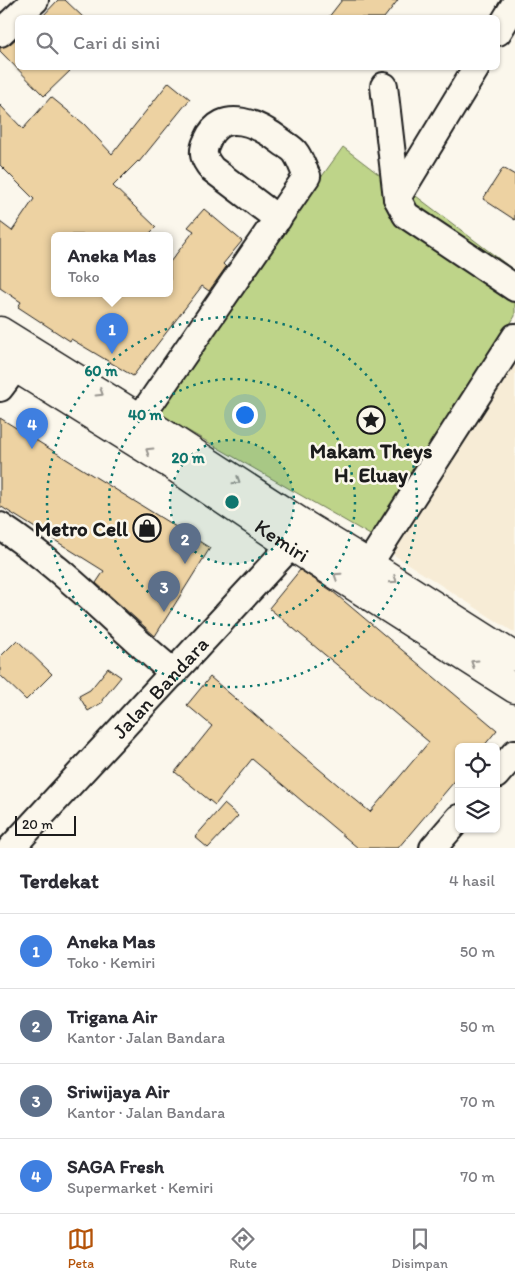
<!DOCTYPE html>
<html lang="id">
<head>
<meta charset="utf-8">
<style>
  body { margin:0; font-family:Itim,sans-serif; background:#f2f2f3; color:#2b2b33 }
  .controls { position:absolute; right:15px; bottom:15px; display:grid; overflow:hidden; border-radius:8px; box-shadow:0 1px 4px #0004 }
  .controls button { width:45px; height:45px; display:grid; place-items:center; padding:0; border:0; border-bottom:1px solid #e1e1e2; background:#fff; color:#2b2b33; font:25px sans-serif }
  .scale { position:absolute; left:15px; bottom:12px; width:61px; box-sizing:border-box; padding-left:5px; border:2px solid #1c1c1c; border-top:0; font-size:14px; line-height:18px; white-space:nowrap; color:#1c1c1c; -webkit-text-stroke:4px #fbf7ec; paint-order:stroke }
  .you { position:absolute; left:244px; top:414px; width:18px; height:18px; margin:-12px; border:4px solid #fff; border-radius:50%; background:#1a73e8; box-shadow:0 0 0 8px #1a73e833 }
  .badge { display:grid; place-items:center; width:32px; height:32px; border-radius:50%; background:#b45309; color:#fff; font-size:16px; font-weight:700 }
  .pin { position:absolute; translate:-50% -41px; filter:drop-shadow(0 1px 2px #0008) }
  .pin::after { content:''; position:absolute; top:26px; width:18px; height:15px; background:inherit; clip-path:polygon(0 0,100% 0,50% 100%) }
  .popup { position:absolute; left:51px; top:232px; width:122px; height:65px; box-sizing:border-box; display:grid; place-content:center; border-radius:8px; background:#fff; filter:drop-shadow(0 1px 4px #0005); font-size:16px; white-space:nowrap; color:#7c7c81 }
  .popup b { font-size:19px; color:#2b2b33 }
  .popup::after { content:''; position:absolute; left:50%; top:100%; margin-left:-10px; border:10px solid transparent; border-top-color:#fff }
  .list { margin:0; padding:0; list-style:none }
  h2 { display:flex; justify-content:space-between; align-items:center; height:65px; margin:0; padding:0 20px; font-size:21px }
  h2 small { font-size:16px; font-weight:400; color:#7c7c81 }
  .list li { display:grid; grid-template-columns:32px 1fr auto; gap:15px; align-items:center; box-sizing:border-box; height:75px; padding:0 20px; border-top:1px solid #e1e1e2 }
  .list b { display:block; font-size:19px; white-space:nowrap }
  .list p { margin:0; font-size:16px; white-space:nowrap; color:#7c7c81 }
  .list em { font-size:16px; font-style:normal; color:#7c7c81 }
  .icon { flex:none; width:28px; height:28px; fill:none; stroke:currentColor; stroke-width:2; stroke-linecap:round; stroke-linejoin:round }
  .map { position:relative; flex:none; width:515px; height:848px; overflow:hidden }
  .search { position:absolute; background:#fff; box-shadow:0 1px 4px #0004; left:15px; right:15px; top:15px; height:55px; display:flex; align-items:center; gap:12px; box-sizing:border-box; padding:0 18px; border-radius:8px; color:#7c7c81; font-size:19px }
  .sheet { height:365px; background:#fff }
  nav { display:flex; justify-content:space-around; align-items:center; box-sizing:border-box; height:70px; border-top:1px solid #e1e1e2; background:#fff; font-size:14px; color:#7c7c81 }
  nav a { display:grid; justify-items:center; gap:2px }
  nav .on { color:#b45309 }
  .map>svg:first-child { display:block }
</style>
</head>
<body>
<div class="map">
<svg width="515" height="848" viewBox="0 0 515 848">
  <rect width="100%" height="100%" fill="#fbf7ec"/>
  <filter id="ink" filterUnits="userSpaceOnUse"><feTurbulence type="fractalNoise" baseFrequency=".02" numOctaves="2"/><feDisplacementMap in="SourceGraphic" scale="10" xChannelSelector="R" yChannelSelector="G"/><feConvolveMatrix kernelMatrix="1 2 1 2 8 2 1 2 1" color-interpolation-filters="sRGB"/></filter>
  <g filter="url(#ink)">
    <!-- built -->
    <polygon fill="#f7ecd6" points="515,360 515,633 391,553"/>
    <!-- green -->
    <polygon fill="#bed489" stroke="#6d7852" points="343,147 398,189 412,193 515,271 515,316 379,540 157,413 214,327"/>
    <!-- building -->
    <g fill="#edd2a2" stroke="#1c1c1c">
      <polygon points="58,0 65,0 84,18 41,18"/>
      <polygon points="342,0 398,0 384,18 328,18"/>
      <polygon points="18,37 18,68 73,68 44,96 0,51 0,48 10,44"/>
      <polygon points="169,82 190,99 139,162 138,161 113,186 156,227 148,235 54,235 54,293 170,293 170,262 194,231 188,227 204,209 242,241 223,264 226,267 209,291 202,286 133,376 71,339 70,341 18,307 21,302 0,288 0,222 12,231 34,199 0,165 0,105 23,129 51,97 84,124 112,154"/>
      <polygon points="503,168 515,175 515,220 483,199"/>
      <polygon points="0,418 210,548 155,636 96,583 104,571 0,506"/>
      <polygon points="300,570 332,591 497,730 483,747 459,747 459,776 398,848 358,848 252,759 215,805 175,772 212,726 187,705 210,677 370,812 429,742 269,608"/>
      <polygon points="17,640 52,674 26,700 0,675 0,657"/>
      <polygon points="108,668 121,677 102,700 103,702 88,711 79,696 90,690"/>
      <polygon points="224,804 238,816 208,848 195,837"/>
    </g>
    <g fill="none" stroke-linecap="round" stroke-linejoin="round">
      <!-- minor casing -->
      <g stroke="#1c1c1c" stroke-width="30">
        <g id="minor">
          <polyline points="498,32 515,4"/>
          <polyline points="0,33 35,0"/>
          <polyline points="384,86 397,198 406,215 515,288"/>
          <polyline points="397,198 476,68"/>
          <polyline points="0,388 28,351"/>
          <path d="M140,418L307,176C303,169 300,158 295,152C292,148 286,145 282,142C260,125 222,105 207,141C201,153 204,159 212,169L278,219"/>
          <path d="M0,526C64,568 116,625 174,673"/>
          <polyline points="369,564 515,337"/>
          <polyline points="496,775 515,753"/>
          <path id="s1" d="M11,848L306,529"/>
          <polyline points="433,848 459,818"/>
        </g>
      </g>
      <!-- highway casing -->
      <g stroke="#1c1c1c" stroke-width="31">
        <g id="highway">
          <polyline points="0,331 140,418 308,527 369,564 515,657"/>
          <path id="s2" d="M0,358L167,462L291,546L515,689"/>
        </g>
      </g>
      <!-- minor -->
      <use href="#minor" stroke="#fbf7ec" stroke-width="26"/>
      <!-- highway -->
      <use href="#highway" stroke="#fbf7ec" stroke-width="28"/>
    </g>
    <!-- one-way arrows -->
    <defs><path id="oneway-chevron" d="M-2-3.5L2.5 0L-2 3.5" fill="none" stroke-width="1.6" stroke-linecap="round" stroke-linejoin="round" transform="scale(1.25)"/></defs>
    <g stroke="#97948e">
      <use href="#oneway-chevron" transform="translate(100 393) rotate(32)"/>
      <use href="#oneway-chevron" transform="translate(149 451) rotate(-148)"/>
      <use href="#oneway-chevron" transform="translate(237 481) rotate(33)"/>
      <use href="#oneway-chevron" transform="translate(337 576) rotate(-147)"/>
      <use href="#oneway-chevron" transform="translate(394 580) rotate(33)"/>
      <use href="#oneway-chevron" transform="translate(474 663) rotate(-148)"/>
    </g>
  </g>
  <!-- distance rings -->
  <circle cx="232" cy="502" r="62" fill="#0f766e" fill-opacity=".12"/>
  <g fill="none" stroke="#0f766e" stroke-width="2.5" stroke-dasharray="2.5 5">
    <circle cx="232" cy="502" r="62"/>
    <circle cx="232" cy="502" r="123"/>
    <circle cx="232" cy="502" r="185"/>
  </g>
  <!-- icons -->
  <defs>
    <g id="sight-ring" transform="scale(1.4375)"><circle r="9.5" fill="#fbf7ec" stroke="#1c1c1c" stroke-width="1.5"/><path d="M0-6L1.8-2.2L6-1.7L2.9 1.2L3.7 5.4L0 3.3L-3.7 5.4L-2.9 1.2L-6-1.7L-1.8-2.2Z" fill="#1c1c1c"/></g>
    <g id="shop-ring" transform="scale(1.4375)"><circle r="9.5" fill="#fbf7ec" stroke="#1c1c1c" stroke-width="1.5"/><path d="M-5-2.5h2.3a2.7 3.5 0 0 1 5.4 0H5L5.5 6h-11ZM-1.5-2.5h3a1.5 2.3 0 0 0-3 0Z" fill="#1c1c1c"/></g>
  </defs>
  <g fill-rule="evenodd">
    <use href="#sight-ring" x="371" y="420"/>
    <use href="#shop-ring" x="147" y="528"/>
  </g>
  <g text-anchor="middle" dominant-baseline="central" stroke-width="5" stroke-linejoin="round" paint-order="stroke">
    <!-- poi labels -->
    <g font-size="21" font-weight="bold" fill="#1c1c1c" stroke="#fbf7ec">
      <text x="371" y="450">Makam Theys<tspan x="371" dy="24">H. Eluay</tspan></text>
      <text x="128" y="528" text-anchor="end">Metro Cell</text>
    </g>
    <!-- street labels -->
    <g font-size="21" fill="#1c1c1c" stroke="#fbf7ec">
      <text stroke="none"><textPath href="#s2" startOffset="336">Kemiri</textPath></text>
      <text stroke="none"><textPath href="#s1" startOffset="219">Jalan Bandara</textPath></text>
    </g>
  </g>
  <circle cx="232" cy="502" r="8" fill="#0f766e" stroke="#fbf7ec" stroke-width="2.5"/>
  <g font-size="15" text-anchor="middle" font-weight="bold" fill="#0f766e" stroke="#fbf7ec" stroke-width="5" stroke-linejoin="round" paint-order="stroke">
    <text x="101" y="376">60 m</text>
    <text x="145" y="420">40 m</text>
    <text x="188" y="463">20 m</text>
  </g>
</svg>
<div class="controls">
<button><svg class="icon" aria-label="locate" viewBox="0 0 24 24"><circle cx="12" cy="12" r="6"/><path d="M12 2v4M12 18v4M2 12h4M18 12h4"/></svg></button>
<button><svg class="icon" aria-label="layers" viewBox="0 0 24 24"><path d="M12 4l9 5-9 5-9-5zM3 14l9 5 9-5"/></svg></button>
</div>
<div class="scale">20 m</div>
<div class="you"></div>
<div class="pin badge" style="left:112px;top:354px;background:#3f7fe0">1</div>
<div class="popup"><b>Aneka Mas</b>Toko</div>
<div class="pin badge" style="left:185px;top:564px;background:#5c6f8a">2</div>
<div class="pin badge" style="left:164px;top:612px;background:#5c6f8a">3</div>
<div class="pin badge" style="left:32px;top:449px;background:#3f7fe0">4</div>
<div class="search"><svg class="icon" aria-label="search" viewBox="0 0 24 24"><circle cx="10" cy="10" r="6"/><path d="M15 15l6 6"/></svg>Cari di sini</div>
</div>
<section class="sheet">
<h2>Terdekat<small>4 hasil</small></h2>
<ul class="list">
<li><span class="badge" style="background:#3f7fe0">1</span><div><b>Aneka Mas</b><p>Toko · Kemiri</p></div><em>50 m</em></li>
<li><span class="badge" style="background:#5c6f8a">2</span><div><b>Trigana Air</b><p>Kantor · Jalan Bandara</p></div><em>50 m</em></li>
<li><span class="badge" style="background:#5c6f8a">3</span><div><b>Sriwijaya Air</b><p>Kantor · Jalan Bandara</p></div><em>70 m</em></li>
<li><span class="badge" style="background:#3f7fe0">4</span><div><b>SAGA Fresh</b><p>Supermarket · Kemiri</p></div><em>70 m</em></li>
</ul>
</section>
<nav>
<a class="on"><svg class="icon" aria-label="map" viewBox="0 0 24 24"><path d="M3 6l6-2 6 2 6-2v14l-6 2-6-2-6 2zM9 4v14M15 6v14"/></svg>Peta</a>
<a><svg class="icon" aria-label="directions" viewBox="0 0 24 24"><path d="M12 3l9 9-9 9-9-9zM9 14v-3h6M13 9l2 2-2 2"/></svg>Rute</a>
<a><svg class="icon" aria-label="saved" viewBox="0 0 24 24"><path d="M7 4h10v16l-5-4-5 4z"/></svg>Disimpan</a>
</nav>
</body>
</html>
